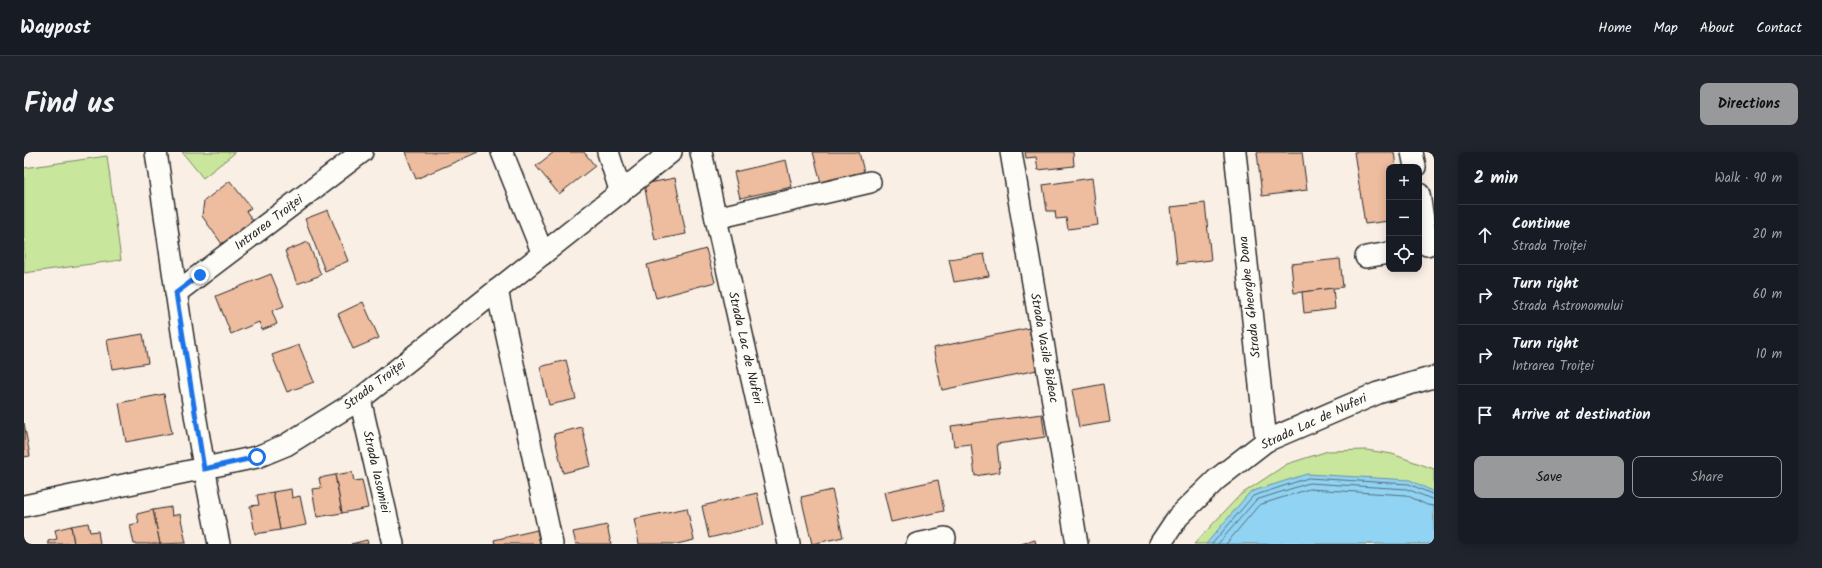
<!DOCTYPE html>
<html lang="en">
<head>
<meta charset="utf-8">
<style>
  body { margin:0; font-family:Kalam,sans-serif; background:#20242c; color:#f1f3f6 }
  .controls { position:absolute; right:12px; top:12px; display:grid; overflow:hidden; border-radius:8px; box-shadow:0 2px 10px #0003 }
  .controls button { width:36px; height:36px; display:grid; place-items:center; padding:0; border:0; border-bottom:1px solid #363941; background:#171b24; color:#f1f3f6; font:20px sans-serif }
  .stop { position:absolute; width:12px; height:12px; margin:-9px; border:3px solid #1a73e8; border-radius:50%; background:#fff }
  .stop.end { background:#1a73e8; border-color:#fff; box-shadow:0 1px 4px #0008 }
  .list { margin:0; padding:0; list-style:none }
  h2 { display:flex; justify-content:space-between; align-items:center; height:52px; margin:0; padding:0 16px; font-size:17px }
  h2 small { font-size:13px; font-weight:400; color:#9ea1a6 }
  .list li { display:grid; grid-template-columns:26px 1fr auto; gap:12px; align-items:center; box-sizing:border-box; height:60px; padding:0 16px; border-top:1px solid #363941 }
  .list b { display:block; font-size:15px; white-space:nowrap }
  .list p { margin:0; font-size:13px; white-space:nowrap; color:#9ea1a6 }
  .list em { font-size:13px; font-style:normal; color:#9ea1a6 }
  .actions { display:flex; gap:8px; padding:12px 16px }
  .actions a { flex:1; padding:9px 0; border:1px solid #98999b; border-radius:8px; text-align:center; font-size:14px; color:#98999b }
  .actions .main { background:#98999b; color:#111 }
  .icon { flex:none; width:22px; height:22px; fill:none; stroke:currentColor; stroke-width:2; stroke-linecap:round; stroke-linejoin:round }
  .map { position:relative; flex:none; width:1410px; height:392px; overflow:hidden; border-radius:8px }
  header { display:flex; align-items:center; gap:24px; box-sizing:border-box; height:56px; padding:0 20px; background:#171b24; border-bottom:1px solid #363941 }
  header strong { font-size:19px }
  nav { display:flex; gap:22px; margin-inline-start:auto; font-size:14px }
  .intro { display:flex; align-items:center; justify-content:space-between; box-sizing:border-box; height:96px; padding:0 24px }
  h1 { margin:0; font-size:28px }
  .button { padding:10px 18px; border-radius:8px; background:#98999b; color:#111; font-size:14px; font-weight:700 }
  main { display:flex; gap:24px; padding:0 24px }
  aside { flex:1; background:#171b24; border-radius:8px; box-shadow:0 2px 10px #0003 }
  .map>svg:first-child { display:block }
</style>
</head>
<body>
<header>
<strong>Waypost</strong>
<nav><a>Home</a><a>Map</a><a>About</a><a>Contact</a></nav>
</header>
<div class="intro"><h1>Find us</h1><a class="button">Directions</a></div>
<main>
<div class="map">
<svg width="1410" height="392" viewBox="0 0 1410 392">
  <rect width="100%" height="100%" fill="#faefe5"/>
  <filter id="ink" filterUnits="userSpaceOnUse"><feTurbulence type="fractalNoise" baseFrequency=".025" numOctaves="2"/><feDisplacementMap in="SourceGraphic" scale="8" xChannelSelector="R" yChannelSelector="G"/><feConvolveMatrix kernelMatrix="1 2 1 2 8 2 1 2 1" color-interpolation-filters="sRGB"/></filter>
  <g filter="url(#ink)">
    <!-- green -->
    <g fill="#c9e69d" stroke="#7a8864">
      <polygon points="158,0 212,0 179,26"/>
      <polygon points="83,4 97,108 0,121 0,16"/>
      <polygon points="1342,298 1368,302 1410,317 1410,392 1170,392 1216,343 1263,312 1304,299"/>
    </g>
    <!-- water -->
    <polygon fill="#91d3f2" stroke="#6890a2" points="1283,322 1386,328 1410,340 1410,392 1182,392 1226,340"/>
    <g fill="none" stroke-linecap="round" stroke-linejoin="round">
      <!-- shore -->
      <g stroke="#546e7b" stroke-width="1">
        <polyline points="1188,392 1229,344 1284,326 1385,332 1410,343"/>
        <polyline points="1194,392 1232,348 1285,331 1383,337 1410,348"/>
        <polyline points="1202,392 1235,353 1285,337 1382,343 1403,353 1410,354"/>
      </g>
    </g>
    <!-- building -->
    <g fill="#eebc9f" stroke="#2b2b2b">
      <polygon points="381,0 454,0 392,27"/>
      <polygon points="530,0 560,0 571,14 535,42 512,14"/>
      <polygon points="789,0 835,0 840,20 797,31"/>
      <polygon points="1001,0 1049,0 1050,14 1014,18 1012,5 1002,6"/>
      <polygon points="1233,0 1278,0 1283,38 1238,44"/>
      <polygon points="1330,0 1370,0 1372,15 1365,15 1365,69 1341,72"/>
      <polygon points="762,8 768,35 716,46 710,20"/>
      <polygon points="651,26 662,82 631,88 620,32"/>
      <polygon points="1068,26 1074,73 1044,77 1042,66 1032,67 1031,59 1023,59 1019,33"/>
      <polygon points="206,29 227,56 222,59 229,69 198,92 178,64 180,49"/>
      <polygon points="1181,51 1187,108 1153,112 1147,55"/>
      <polygon points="304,58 324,109 301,119 281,67"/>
      <polygon points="284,90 297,123 273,132 261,99"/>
      <polygon points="682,97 691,130 632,146 623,113"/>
      <polygon points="960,102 965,124 930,130 925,107"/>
      <polygon points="1316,107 1319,135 1270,141 1267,112"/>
      <polygon points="247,122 260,154 248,159 253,172 238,178 235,170 207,182 192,144"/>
      <polygon points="1309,136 1311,157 1280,161 1278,140"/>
      <polygon points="339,150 355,186 329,197 314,162"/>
      <polygon points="1005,176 1013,218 918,238 909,196"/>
      <polygon points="119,182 124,211 88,217 83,188"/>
      <polygon points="275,193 290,230 263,240 248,203"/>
      <polygon points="542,208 552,247 525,253 516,215"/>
      <polygon points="1080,232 1086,270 1055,275 1048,238"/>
      <polygon points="140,242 148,281 102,290 95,251"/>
      <polygon points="1018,262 1021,285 973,292 976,320 951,324 947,292 930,294 927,274"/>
      <polygon points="0,271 6,304 0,305"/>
      <polygon points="558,275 567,314 539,321 530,282"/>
      <polygon points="328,320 330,329 338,328 344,356 318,361 311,323"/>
      <polygon points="311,323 318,361 293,365 288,337 297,336 295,326"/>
      <polygon points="914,328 920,359 867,370 860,340"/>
      <polygon points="267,337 268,346 276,344 282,373 256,378 249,340"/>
      <polygon points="808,338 819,385 788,392 777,345"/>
      <polygon points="249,340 256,378 231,382 226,354 235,353 233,343"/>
      <polygon points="733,341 740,373 685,386 678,354"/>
      <polygon points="147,355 148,364 156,362 162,391 136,392 129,358"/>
      <polygon points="663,356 670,388 653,392 615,392 610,367"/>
      <polygon points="129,358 136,392 110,392 106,373 115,371 113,362"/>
      <polygon points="64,371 66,380 74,379 76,392 50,392 47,374"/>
      <polygon points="583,373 587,392 552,392 549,380"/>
      <polygon points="47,374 50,392 24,392 24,389 33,387 31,378"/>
      <polygon points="513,378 516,392 471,392 470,388"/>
      <polygon points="343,388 344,392 327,392"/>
      <polygon points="1011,388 1012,392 997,392"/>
    </g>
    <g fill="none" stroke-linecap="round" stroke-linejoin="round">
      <!-- street casing -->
      <g stroke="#2b2b2b" stroke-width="24">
        <g id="street">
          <path d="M132,0C151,131 168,262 195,392"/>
          <polyline points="478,0 519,102"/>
          <polyline points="584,0 597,41"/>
          <polyline points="677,0 765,392"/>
          <polyline points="987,0 1053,392"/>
          <polyline points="1211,0 1242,289"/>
          <polyline points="1388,0 1391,15"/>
          <polyline points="1395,42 1403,93"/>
          <polyline points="692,66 846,30"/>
          <polyline points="1342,105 1365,101"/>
          <polyline points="473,138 528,392"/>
          <polyline points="152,141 338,0"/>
          <polyline points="336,247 369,392"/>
          <polyline points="0,354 233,305 262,293 336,247 647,0"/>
          <polyline points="893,392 921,386"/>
          <polyline points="1136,392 1154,365 1193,327 1242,289 1354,241 1410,225"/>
        </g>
      </g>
      <!-- street -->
      <use href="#street" stroke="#fdfcf7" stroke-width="21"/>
    </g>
  </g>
  <g fill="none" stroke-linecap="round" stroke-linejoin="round" filter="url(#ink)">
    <!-- route -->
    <polyline stroke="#1a73e8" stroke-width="5" points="176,123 152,141 180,317 233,305"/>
  </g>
  <g text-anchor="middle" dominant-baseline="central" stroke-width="4" stroke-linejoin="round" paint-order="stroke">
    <!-- street labels -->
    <g font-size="13" fill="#2b2b2b" stroke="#fdfcf7">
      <text transform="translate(245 71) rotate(-37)">Intrarea Troiței</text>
      <text transform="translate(1226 145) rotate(-96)">Strada Gheorghe Dona</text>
      <text transform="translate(721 196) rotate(77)">Strada Lac de Nuferi</text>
      <text transform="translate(1020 196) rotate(80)">Strada Vasile Bideac</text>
      <text transform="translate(351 233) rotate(-37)">Strada Troiței</text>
      <text transform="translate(1290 270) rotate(-25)">Strada Lac de Nuferi</text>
      <text transform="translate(352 320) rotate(77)">Strada Iasomiei</text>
    </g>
  </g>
</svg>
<div class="controls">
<button>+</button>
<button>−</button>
<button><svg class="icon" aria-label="locate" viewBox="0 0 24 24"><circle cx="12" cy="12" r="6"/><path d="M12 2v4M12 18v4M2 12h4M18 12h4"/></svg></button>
</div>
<div class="stop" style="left:233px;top:305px"></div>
<div class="stop end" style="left:176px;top:123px"></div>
</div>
<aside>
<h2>2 min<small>Walk · 90 m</small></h2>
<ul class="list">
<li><svg class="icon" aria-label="ahead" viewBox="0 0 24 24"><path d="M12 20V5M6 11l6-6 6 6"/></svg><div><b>Continue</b><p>Strada Troiței</p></div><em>20 m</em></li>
<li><svg class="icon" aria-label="right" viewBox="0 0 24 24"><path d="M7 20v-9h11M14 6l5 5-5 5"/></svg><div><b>Turn right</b><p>Strada Astronomului</p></div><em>60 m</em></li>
<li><svg class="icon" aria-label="right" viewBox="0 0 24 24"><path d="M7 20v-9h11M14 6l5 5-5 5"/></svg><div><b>Turn right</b><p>Intrarea Troiței</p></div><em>10 m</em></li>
<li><svg class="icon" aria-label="arrive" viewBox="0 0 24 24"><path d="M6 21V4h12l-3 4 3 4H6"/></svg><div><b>Arrive at destination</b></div></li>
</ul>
<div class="actions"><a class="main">Save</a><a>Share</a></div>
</aside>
</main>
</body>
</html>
